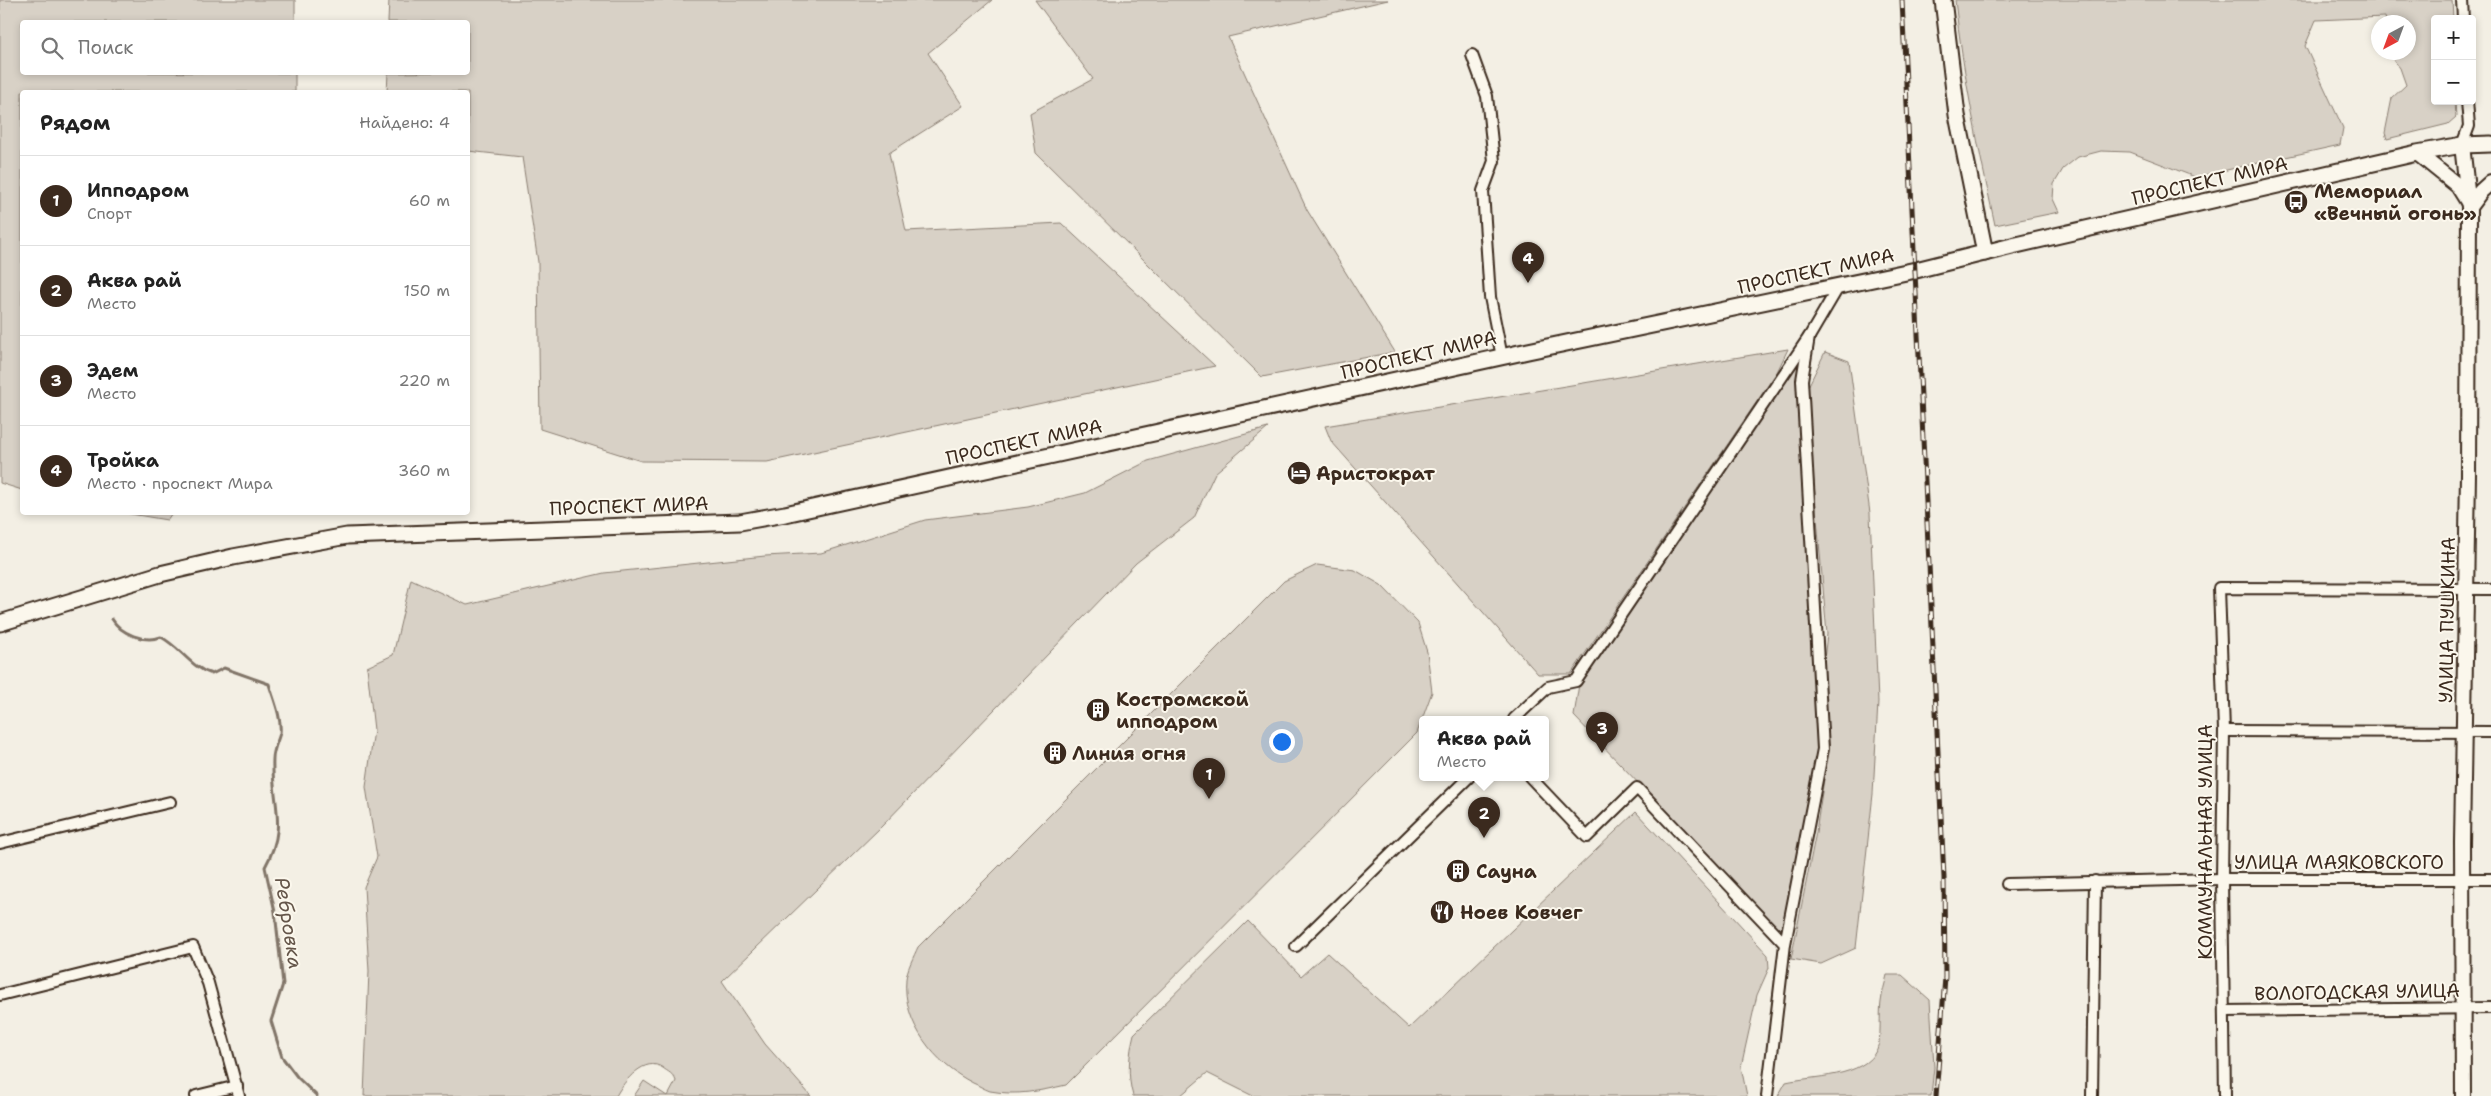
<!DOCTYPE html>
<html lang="ru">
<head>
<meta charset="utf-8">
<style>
  body { margin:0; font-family:"Shantell Sans",sans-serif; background:#f2f2f2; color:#222 }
  .controls { position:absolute; right:15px; top:15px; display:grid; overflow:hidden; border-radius:5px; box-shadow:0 2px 8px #0003 }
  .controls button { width:45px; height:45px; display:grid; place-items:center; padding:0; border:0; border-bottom:1px solid #e0e0e0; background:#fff; color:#222; font:25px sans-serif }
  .compass { position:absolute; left:2371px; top:15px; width:45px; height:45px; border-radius:50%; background:#fff; box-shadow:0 2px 8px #0003; rotate:221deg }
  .you { position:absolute; left:1281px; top:741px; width:18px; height:18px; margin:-12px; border:4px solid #fff; border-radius:50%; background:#1a73e8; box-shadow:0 0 0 8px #1a73e833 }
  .badge { display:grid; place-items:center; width:32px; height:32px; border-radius:50%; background:#3b2a1e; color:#fff; font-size:16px; font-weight:700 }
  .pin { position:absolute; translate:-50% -41px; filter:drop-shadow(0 1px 2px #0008) }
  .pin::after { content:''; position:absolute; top:26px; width:18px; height:15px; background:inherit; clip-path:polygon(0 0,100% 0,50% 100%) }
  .popup { position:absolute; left:1419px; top:716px; width:130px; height:65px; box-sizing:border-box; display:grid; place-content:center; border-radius:5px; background:#fff; filter:drop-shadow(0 1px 4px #0005); font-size:16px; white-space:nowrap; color:#767676 }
  .popup b { font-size:19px; color:#222 }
  .popup::after { content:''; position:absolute; left:50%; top:100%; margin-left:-10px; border:10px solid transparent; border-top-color:#fff }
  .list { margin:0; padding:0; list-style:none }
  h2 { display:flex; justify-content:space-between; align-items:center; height:65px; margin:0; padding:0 20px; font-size:21px }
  h2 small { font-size:16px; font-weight:400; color:#767676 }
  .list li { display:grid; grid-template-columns:32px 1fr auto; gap:15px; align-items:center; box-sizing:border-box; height:90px; padding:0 20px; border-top:1px solid #e0e0e0 }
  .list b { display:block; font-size:19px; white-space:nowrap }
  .list p { margin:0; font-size:16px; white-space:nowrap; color:#767676 }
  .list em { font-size:16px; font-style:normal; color:#767676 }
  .icon { flex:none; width:28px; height:28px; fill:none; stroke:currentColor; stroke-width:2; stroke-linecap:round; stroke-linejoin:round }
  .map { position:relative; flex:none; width:2491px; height:1096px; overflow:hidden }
  .search { position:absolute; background:#fff; box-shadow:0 2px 8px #0003; left:20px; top:20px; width:450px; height:55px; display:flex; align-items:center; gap:12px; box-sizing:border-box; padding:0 18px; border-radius:5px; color:#767676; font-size:19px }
  .panel { position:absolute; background:#fff; box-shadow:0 2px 8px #0003; left:20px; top:90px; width:450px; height:425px; border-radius:5px }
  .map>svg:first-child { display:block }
</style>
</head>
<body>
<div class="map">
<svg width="2491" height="1096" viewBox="0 0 2491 1096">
  <rect width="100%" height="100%" fill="#f3efe4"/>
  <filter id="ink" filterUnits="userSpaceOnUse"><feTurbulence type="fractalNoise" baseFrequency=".02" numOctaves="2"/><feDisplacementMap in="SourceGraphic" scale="10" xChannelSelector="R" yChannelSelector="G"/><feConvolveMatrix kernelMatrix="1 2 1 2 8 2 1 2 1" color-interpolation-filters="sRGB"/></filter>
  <g filter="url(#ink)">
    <!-- green -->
    <g fill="#d8d1c6" stroke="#8a7e72">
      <polygon points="0,0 295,0 295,22 22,22 22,72 295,73 295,92 22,92 22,490 0,483"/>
      <polygon points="389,0 992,0 928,53 963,106 889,153 906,231 1061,223 1215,366 767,462 641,461 540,429 538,262 522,157 468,151 468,92 387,92 388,73 468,72 468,22 388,22"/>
      <polygon points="1035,0 1388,0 1228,37 1307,210 1395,352 1262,377 1036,153 1030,113 1093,79"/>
      <path d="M1955,0H2452L2453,19H2435V101H2455L2456,117L2448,124L2387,139L2385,133L2392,98L2406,85L2400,68L2388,53L2408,52V22H2386L2385,17L2316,20L2305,46L2343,128L2340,145L2195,177L2130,152L2101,151L2078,157L2063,169L2054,184L2053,199L2059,212L1995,225C1979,150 1963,76 1955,0Z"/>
      <polygon points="1788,349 1777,372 1571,674 1538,674 1331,441 1325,426"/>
      <polygon points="1825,352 1849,361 1870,513 1878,702 1873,794 1856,948 1821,964 1791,959 1816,832 1829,746 1823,668 1827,634 1806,391"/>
      <polygon points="1798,360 1819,749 1785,936 1574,716 1579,684"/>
      <path d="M1268,428L1215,473L1194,518L1136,563L881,827L722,981L765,1044L811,1096H668L676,1081C673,1073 668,1072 663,1068C645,1055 624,1081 616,1096H364L369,971L364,887L377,857L366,787L374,730L367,667L393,655L411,579L467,605L604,573L765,556L821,553L925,520L1028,507L1085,493L1148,461Z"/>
      <polygon points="125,513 172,512 172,513 167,520"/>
      <path d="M1317,565L1355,570L1381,585L1418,623L1427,652L1432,692L1417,733L1066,1085C1040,1091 1017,1096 990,1091C984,1089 978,1085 973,1083C935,1064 902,1023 906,979C907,969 914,956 918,947L1284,581Z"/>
      <path d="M1636,812L1768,955L1769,968L1757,995L1741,1067L1747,1096H1253L1207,1073L1180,1096H1133C1127,1076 1129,1054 1134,1034L1248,921L1301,976L1327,953L1409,1028Z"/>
      <path d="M1887,975H1902L1930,1000L1934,1067L1931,1096H1778L1786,1082C1812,1076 1864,1078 1877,1049C1882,1038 1879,1014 1881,1002C1882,993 1885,984 1887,975Z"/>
      <polygon points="644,1081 667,1096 634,1096"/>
    </g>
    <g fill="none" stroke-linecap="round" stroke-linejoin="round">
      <!-- stream -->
      <path stroke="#817468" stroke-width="3" d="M112,619C121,634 144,643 161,637C180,647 191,668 212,674L224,668L269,684C273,698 282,718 280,733C278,741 273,750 273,759C271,803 289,824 265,867L275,912L283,984L271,1021L282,1057L298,1078L317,1096"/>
      <!-- street casing -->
      <g stroke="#3b2a1e" stroke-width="14">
        <g id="street">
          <polyline points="2462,0 2463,19"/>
          <polyline points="1472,55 1487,96 1494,161 1483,191 1490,297 1502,357"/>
          <polyline points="2462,145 2469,126 2467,101"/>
          <polyline points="1514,719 1548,687 1576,681 1809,337 1839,286"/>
          <polyline points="2224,731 2491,732"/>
          <polyline points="1530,777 1587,837 1637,788 1785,944 1767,1096"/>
          <polyline points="0,843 170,802"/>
          <polyline points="2007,884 2222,879 2491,879"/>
          <polyline points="1785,944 1823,749 1802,380 1809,337"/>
          <polyline points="1296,946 1469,777"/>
          <polyline points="0,995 193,947 208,983 239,1096"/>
          <polyline points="2224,1011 2491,1008"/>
          <polyline points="196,1096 237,1086"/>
          <polyline points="2092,1096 2095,881"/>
          <polyline points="2225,1096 2222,879 2224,731 2219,588 2491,589"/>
        </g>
      </g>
      <!-- secondary casing -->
      <g stroke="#3b2a1e" stroke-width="18">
        <g id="secondary">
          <polyline points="2462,145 2469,207 2468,474 2462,843 2463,1096"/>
          <polyline points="2417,153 2458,186 2468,202"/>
          <polyline points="2469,207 2481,191 2491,182"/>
        </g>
      </g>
      <!-- primary casing -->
      <g stroke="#3b2a1e" stroke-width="19">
        <g id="primary">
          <polyline points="1943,0 1957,115 1985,253"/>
          <polyline points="0,623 160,574 233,557 347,536 740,522 785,514 1528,351 1916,270 2012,246 2417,153 2462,145 2491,144"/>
        </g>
      </g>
      <!-- street -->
      <use href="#street" stroke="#fbf7ec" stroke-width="10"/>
      <!-- secondary -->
      <use href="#secondary" stroke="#fbf7ec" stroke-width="14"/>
      <!-- primary -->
      <use href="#primary" stroke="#fbf7ec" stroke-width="15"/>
      <!-- rail casing -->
      <g stroke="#3b2a1e" stroke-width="5">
        <polyline id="rail" points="1902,0 1944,878 1945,977 1936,1096"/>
      </g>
      <!-- rail -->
      <use href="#rail" stroke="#fbf7ec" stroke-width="3" stroke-dasharray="9" stroke-linecap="butt"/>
    </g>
  </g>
  <!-- icons -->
  <defs>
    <g id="bus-disc" transform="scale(1.25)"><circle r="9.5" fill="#3b2a1e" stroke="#fbf7ec"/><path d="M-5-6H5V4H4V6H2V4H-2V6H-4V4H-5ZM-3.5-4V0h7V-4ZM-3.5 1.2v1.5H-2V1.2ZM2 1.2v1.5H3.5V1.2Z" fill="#fff"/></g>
    <g id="hotel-disc" transform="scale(1.25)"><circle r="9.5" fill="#3b2a1e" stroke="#fbf7ec"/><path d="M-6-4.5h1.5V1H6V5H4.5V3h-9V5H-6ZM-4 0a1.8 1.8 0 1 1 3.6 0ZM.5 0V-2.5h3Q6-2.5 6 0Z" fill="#fff"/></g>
    <g id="building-disc" transform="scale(1.25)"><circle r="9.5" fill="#3b2a1e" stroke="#fbf7ec"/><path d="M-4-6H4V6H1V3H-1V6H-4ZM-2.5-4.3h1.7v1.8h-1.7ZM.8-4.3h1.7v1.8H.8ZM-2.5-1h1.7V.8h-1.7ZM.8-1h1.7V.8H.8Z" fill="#fff"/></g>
    <g id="restaurant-disc" transform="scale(1.25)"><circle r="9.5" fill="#3b2a1e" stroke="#fbf7ec"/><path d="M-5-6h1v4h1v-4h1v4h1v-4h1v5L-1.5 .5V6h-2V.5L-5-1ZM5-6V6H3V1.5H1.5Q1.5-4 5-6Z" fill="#fff"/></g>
  </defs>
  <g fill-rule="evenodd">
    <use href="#bus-disc" x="2296" y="202"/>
    <use href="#hotel-disc" x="1299" y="473"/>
    <use href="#building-disc" x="1098" y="710"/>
    <use href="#building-disc" x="1055" y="753"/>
    <use href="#building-disc" x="1458" y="871"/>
    <use href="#restaurant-disc" x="1442" y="912"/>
  </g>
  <g text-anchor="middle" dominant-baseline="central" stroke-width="4" stroke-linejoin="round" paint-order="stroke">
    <!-- street labels -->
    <g font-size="19" fill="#3b2a1e" stroke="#fbf7ec">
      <text transform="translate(2210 181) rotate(-13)">ПРОСПЕКТ МИРА</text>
      <text transform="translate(1816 271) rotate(-12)">ПРОСПЕКТ МИРА</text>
      <text transform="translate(1419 355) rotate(-13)">ПРОСПЕКТ МИРА</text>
      <text transform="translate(1024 442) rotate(-12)">ПРОСПЕКТ МИРА</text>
      <text transform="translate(629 506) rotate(-2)">ПРОСПЕКТ МИРА</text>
      <text transform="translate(2447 620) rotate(-89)">УЛИЦА ПУШКИНА</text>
      <text transform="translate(2205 842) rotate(-90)">КОММУНАЛЬНАЯ УЛИЦА</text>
      <text x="2339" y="862">УЛИЦА МАЯКОВСКОГО</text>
      <text transform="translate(2357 992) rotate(-1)">ВОЛОГОДСКАЯ УЛИЦА</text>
    </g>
    <!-- poi labels -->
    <g font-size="19" font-weight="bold" fill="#3b2a1e" stroke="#fbf7ec" text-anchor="start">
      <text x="2314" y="191">Мемориал<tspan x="2314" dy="22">«Вечный огонь»</tspan></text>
      <text x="1316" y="473">Аристократ</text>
      <text x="1116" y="699">Костромской<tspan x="1116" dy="22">ипподром</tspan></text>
      <text x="1072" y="753">Линия огня</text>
      <text x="1476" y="871">Сауна</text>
      <text x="1460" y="912">Ноев Ковчег</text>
    </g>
    <!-- water labels -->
    <g font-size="20" font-style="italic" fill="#645549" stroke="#fbf7ec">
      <text transform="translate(289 923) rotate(81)">Ребровка</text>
    </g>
  </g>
</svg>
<div class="controls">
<button>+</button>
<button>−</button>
</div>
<svg class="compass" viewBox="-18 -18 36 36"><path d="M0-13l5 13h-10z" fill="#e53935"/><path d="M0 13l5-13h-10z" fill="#767676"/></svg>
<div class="you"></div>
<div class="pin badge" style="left:1209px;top:799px">1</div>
<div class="pin badge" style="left:1484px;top:838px">2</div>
<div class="popup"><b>Аква рай</b>Место</div>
<div class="pin badge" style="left:1602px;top:753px">3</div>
<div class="pin badge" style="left:1528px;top:283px">4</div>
<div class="search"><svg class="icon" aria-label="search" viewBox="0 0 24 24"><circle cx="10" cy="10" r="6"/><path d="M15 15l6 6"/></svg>Поиск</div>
<section class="panel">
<h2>Рядом<small>Найдено: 4</small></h2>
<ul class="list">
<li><span class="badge">1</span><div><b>Ипподром</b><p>Спорт</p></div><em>60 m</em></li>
<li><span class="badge">2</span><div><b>Аква рай</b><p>Место</p></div><em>150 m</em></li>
<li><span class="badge">3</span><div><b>Эдем</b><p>Место</p></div><em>220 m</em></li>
<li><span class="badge">4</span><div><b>Тройка</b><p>Место · проспект Мира</p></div><em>360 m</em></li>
</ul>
</section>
</div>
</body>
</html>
